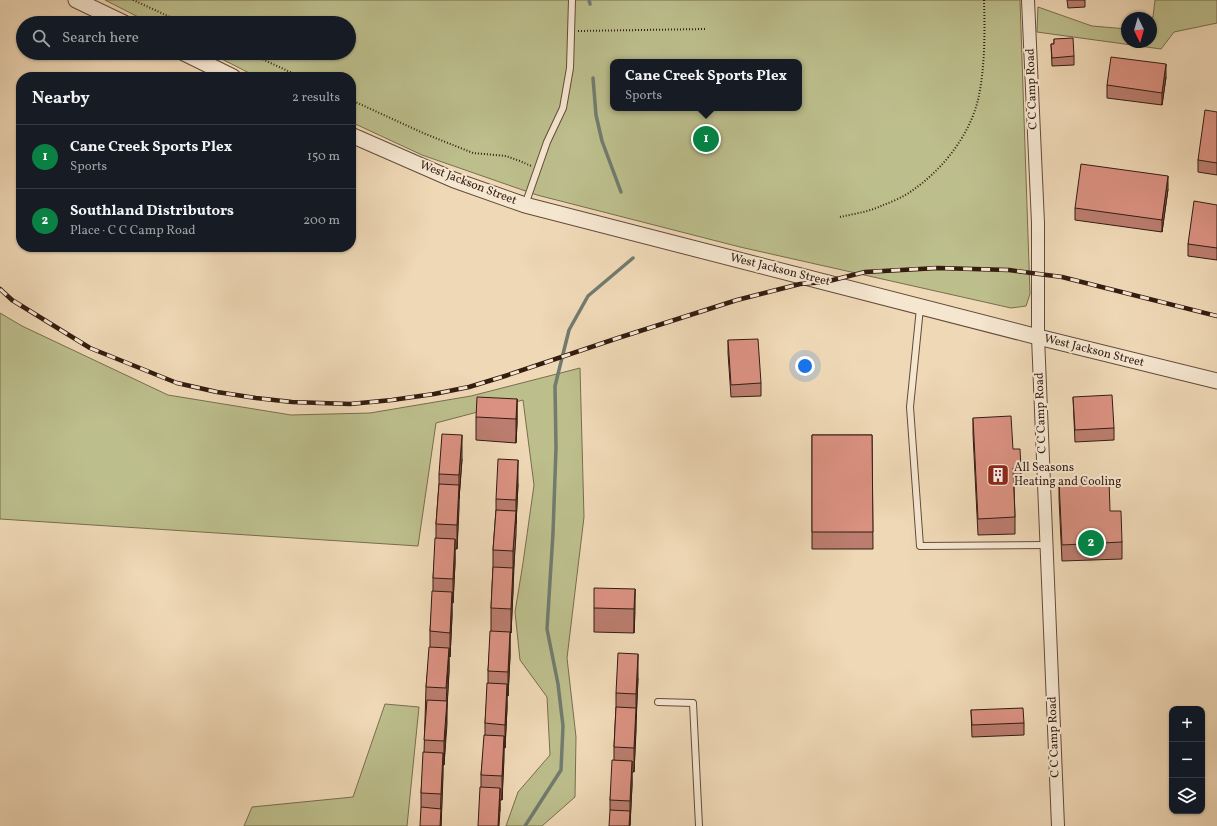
<!DOCTYPE html>
<html lang="en">
<head>
<meta charset="utf-8">
<style>
  body { margin:0; font-family:Vollkorn,serif; background:#20242c; color:#f1f3f6 }
  .controls { position:absolute; right:12px; bottom:12px; display:grid; overflow:hidden; border-radius:8px; box-shadow:0 1px 3px #0004 }
  .controls button { width:36px; height:36px; display:grid; place-items:center; padding:0; border:0; border-bottom:1px solid #363941; background:#171b24; color:#f1f3f6; font:20px sans-serif }
  .compass { position:absolute; left:1121px; top:12px; width:36px; height:36px; border-radius:50%; background:#171b24; box-shadow:0 1px 3px #0004; rotate:175deg }
  .you { position:absolute; left:805px; top:366px; width:14px; height:14px; margin:-10px; border:3px solid #fff; border-radius:50%; background:#1a73e8; box-shadow:0 0 0 6px #1a73e833 }
  .badge { display:grid; place-items:center; width:26px; height:26px; border-radius:50%; background:#0b8043; color:#fff; font-size:13px; font-weight:700 }
  .pin { position:absolute; translate:-50% -50%; border:2px solid #fff; box-shadow:0 1px 4px #0006 }
  .popup { position:absolute; left:610px; top:59px; width:192px; height:52px; box-sizing:border-box; display:grid; place-content:center; border-radius:8px; background:#171b24; filter:drop-shadow(0 1px 3px #0005); font-size:13px; white-space:nowrap; color:#9ea1a6 }
  .popup b { font-size:15px; color:#f1f3f6 }
  .popup::after { content:''; position:absolute; left:50%; top:100%; margin-left:-8px; border:8px solid transparent; border-top-color:#171b24 }
  .list { margin:0; padding:0; list-style:none }
  h2 { display:flex; justify-content:space-between; align-items:center; height:52px; margin:0; padding:0 16px; font-size:17px }
  h2 small { font-size:13px; font-weight:400; color:#9ea1a6 }
  .list li { display:grid; grid-template-columns:26px 1fr auto; gap:12px; align-items:center; box-sizing:border-box; height:64px; padding:0 16px; border-top:1px solid #363941 }
  .list b { display:block; font-size:15px; white-space:nowrap }
  .list p { margin:0; font-size:13px; white-space:nowrap; color:#9ea1a6 }
  .list em { font-size:13px; font-style:normal; color:#9ea1a6 }
  .icon { flex:none; width:22px; height:22px; fill:none; stroke:currentColor; stroke-width:2; stroke-linecap:round; stroke-linejoin:round }
  .map { position:relative; flex:none; width:1217px; height:826px; overflow:hidden }
  .search { position:absolute; background:#171b24; box-shadow:0 1px 3px #0004; left:16px; top:16px; width:340px; height:44px; display:flex; align-items:center; gap:10px; box-sizing:border-box; padding:0 14px; border-radius:22px; color:#9ea1a6; font-size:15px }
  .panel { position:absolute; background:#171b24; box-shadow:0 1px 3px #0004; left:16px; top:72px; width:340px; height:180px; border-radius:16px }
  .map>svg:first-child { display:block }
</style>
</head>
<body>
<div class="map">
<svg width="1217" height="826" viewBox="0 0 1217 826">
  <rect width="100%" height="100%" fill="#efd8b6"/>
  <filter id="stains"><feTurbulence type="fractalNoise" baseFrequency=".005" numOctaves="4"/><feColorMatrix values="0 0 0 0 .2 0 0 0 0 .09 0 0 0 0 .02 0 0 0 .5 -.17"/></filter>
  <radialGradient id="worn" r=".72"><stop offset=".6" stop-color="#630" stop-opacity="0"/><stop offset="1" stop-color="#630" stop-opacity=".3"/></radialGradient>
  <!-- green -->
  <g fill="#bcbe8c" stroke="#786d4e" fill-rule="evenodd">
    <path d="M105,0H1020L1030,294L1026,306L1011,308L740,247L537,195L422,155L351,122V77H257L210,53H349V23H150ZM613,62H799V108H613Z"/>
    <polygon points="1155,0 1217,0 1217,23 1174,32 1161,49 1037,32 1038,7 1092,26 1127,29 1127,42 1151,42 1151,18 1153,17"/>
    <polygon points="0,313 22,326 168,395 291,415 370,413 471,396 580,368 584,517 567,658 576,737 575,797 542,826 506,826 518,792 550,755 547,697 520,660 515,612 523,563 534,485 523,400 436,423 418,546 0,519"/>
    <polygon points="385,704 419,707 407,826 244,826 252,807 353,797"/>
  </g>
  <g fill="none" stroke-linecap="round" stroke-linejoin="round">
    <!-- stream -->
    <g stroke="#717b6e" stroke-width="3.5">
      <polyline points="589,0 590,4"/>
      <polyline points="593,78 596,115 602,141 621,192"/>
      <polyline points="525,826 561,770 563,726 558,684 547,629 553,533 556,448 555,386 569,330 588,296 633,258"/>
    </g>
    <!-- service casing -->
    <g stroke="#634b3a" stroke-width="8">
      <g id="service">
        <polyline points="525,205 547,142 563,108 570,68 572,0"/>
        <polyline points="920,308 910,407 920,546 1046,545"/>
        <polyline points="658,702 693,703 699,826"/>
      </g>
    </g>
    <!-- minor casing -->
    <g stroke="#634b3a" stroke-width="14">
      <polyline id="minor" points="1028,0 1038,223 1038,337 1058,826"/>
    </g>
    <!-- tertiary casing -->
    <g stroke="#634b3a" stroke-width="17">
      <g id="tertiary">
        <polyline points="76,0 124,23"/>
        <polyline points="184,53 233,77"/>
        <polyline points="351,135 454,180 525,205 1038,337 1217,381"/>
      </g>
    </g>
    <!-- path -->
    <g stroke="#341c11" stroke-width="2" stroke-dasharray="1 2" stroke-linecap="butt">
      <polyline points="133,0 183,23"/>
      <polyline points="578,31 705,29"/>
      <polyline points="249,53 301,77"/>
      <polyline points="351,100 423,133 473,153 506,156 520,161 531,166"/>
      <path d="M840,217C853,214 868,212 881,206C891,202 904,197 913,190C943,169 969,136 978,100C985,69 985,32 984,0"/>
    </g>
    <!-- service -->
    <use href="#service" stroke="#f5e6d0" stroke-width="6"/>
    <!-- minor -->
    <use href="#minor" stroke="#f5e6d0" stroke-width="12"/>
    <!-- tertiary -->
    <use href="#tertiary" stroke="#f5e6d0" stroke-width="15"/>
    <!-- rail casing -->
    <g stroke="#341c11" stroke-width="4.5">
      <polyline id="rail" points="0,289 12,300 90,348 177,383 217,392 256,398 292,402 350,404 392,400 434,394 469,387 505,376 618,338 737,300 800,284 825,282 865,272 938,268 1009,270 1062,277 1217,316"/>
    </g>
    <!-- rail -->
    <use href="#rail" stroke="#f5e6d0" stroke-width="3" stroke-dasharray="9" stroke-linecap="butt"/>
  </g>
  <!-- wall -->
  <g fill="#bb7d6f" stroke="#341c11">
    <polygon points="1067,0 1085,0 1085,7 1068,8"/>
    <polygon points="1054,39 1074,56 1074,65 1052,66 1051,44 1054,44"/>
    <polygon points="1166,77 1162,105 1107,98 1107,85"/>
    <polygon points="1217,112 1217,175 1198,172 1198,160"/>
    <polygon points="1168,189 1162,232 1075,220 1075,208"/>
    <polygon points="1217,205 1217,260 1188,256 1188,244"/>
    <polygon points="728,340 761,383 761,396 731,397 728,353"/>
    <polygon points="1073,397 1114,428 1114,440 1075,442"/>
    <polygon points="517,399 517,423 516,443 476,440 476,417"/>
    <polygon points="973,418 1013,449 1021,468 1021,484 1014,485 1015,517 1015,534 978,535 973,434"/>
    <polygon points="812,435 872,435 873,549 812,549"/>
    <polygon points="462,459 459,499 457,549 455,549 455,563 453,603 452,603 452,616 450,657 449,656 449,671 447,705 447,724 444,765 443,765 441,826 421,807 421,793 424,753 426,687 430,647 430,631 433,591 433,578 436,538 436,524 439,484 439,474"/>
    <polygon points="1059,481 1110,511 1122,542 1122,559 1062,561 1059,498"/>
    <polygon points="518,484 516,524 511,633 510,632 510,656 508,696 507,696 507,708 505,748 504,748 502,800 500,800 500,811 481,787 481,775 485,735 485,723 488,683 488,671 491,631 491,608 493,567 493,550 496,510 496,499"/>
    <polygon points="635,589 634,633 594,632 594,608"/>
    <polygon points="638,678 634,772 632,772 632,785 630,825 630,826 610,810 610,800 614,760 614,747 616,707 616,693"/>
    <polygon points="971,710 1024,723 1024,735 972,737"/>
  </g>
  <!-- shaded-wall -->
  <g fill="#99665a" stroke="#341c11">
    <polygon points="1166,64 1166,77 1162,105 1162,93"/>
    <polygon points="1168,176 1168,189 1162,232 1162,220"/>
    <polygon points="517,399 517,423 516,443 516,419"/>
    <polygon points="462,435 462,459 459,499 459,475"/>
    <polygon points="518,460 518,484 516,524 516,500"/>
    <polygon points="459,485 459,509 457,549 457,525"/>
    <polygon points="516,511 516,535 513,575 513,551"/>
    <polygon points="455,539 455,563 453,603 453,579"/>
    <polygon points="513,568 513,592 511,633 511,609"/>
    <polygon points="635,589 635,613 634,633 634,609"/>
    <polygon points="452,592 452,616 450,657 450,633"/>
    <polygon points="510,632 510,656 508,696 508,672"/>
    <polygon points="449,648 449,671 444,765 444,741"/>
    <polygon points="638,654 638,678 636,718 636,694"/>
    <polygon points="507,684 507,708 505,748 505,725"/>
    <polygon points="636,708 636,732 634,772 634,748"/>
    <polygon points="504,736 504,760 502,800 502,776"/>
    <polygon points="443,753 443,777 441,826 440,826 441,794"/>
    <polygon points="632,761 632,785 630,825 630,801"/>
    <polygon points="500,788 500,811 499,826 498,826"/>
  </g>
  <!-- building -->
  <g fill="#da9181" stroke="#341c11">
    <polygon points="1073,38 1074,56 1052,58 1051,44 1054,44 1054,39"/>
    <polygon points="1111,57 1166,64 1162,93 1107,85"/>
    <polygon points="1205,110 1217,112 1217,163 1198,160"/>
    <polygon points="1081,164 1168,176 1162,220 1075,208"/>
    <polygon points="1194,201 1217,205 1217,248 1188,244"/>
    <polygon points="758,339 761,383 731,385 728,340"/>
    <polygon points="1112,395 1114,428 1075,430 1073,397"/>
    <polygon points="477,397 517,399 516,419 476,417"/>
    <polygon points="1011,416 1013,449 1020,449 1021,468 1013,468 1015,517 978,519 973,418"/>
    <polygon points="442,434 462,435 459,475 439,474"/>
    <polygon points="812,435 872,435 873,532 812,532"/>
    <polygon points="498,459 518,460 516,500 496,499"/>
    <polygon points="1109,479 1110,511 1121,511 1122,542 1062,545 1059,481"/>
    <polygon points="439,484 459,485 457,525 436,524"/>
    <polygon points="496,510 516,511 513,551 493,550"/>
    <polygon points="435,538 455,539 453,579 433,578"/>
    <polygon points="493,567 513,568 511,609 491,608"/>
    <polygon points="594,588 635,589 634,609 594,608"/>
    <polygon points="432,591 452,592 450,633 430,631"/>
    <polygon points="490,631 510,632 508,672 488,671"/>
    <polygon points="429,647 449,648 446,688 426,687"/>
    <polygon points="618,653 638,654 636,694 616,693"/>
    <polygon points="487,683 507,684 505,725 485,723"/>
    <polygon points="427,700 447,701 444,741 424,740"/>
    <polygon points="616,707 636,708 634,748 614,747"/>
    <polygon points="1023,708 1024,723 972,725 971,710"/>
    <polygon points="484,735 504,736 502,776 481,775"/>
    <polygon points="423,752 443,753 441,794 421,793"/>
    <polygon points="612,760 632,761 630,801 610,800"/>
    <polygon points="480,787 500,788 498,826 478,826"/>
    <polygon points="421,807 441,809 440,826 420,826"/>
    <polygon points="610,810 630,811 629,826 609,826"/>
  </g>
  <!-- icons -->
  <defs>
    <g id="building-square" transform="scale(1.15)"><rect x="-9" y="-9" width="18" height="18" rx="4" fill="#8f2418" stroke="#f5e6d0"/><path d="M-4-6H4V6H1V3H-1V6H-4ZM-2.5-4.3h1.7v1.8h-1.7ZM.8-4.3h1.7v1.8H.8ZM-2.5-1h1.7V.8h-1.7ZM.8-1h1.7V.8H.8Z" fill="#fff"/></g>
  </defs>
  <g fill-rule="evenodd">
    <use href="#building-square" x="998" y="475"/>
  </g>
  <g text-anchor="middle" dominant-baseline="central" stroke-width="4" stroke-linejoin="round" paint-order="stroke">
    <!-- street labels -->
    <g font-size="12" fill="#341c11" stroke="#f5e6d0">
      <text transform="translate(1032 89) rotate(-92)">C C Camp Road</text>
      <text transform="translate(468 183) rotate(21)">West Jackson Street</text>
      <text transform="translate(780 270) rotate(14)">West Jackson Street</text>
      <text transform="translate(1094 351) rotate(14)">West Jackson Street</text>
      <text transform="translate(1041 413) rotate(-92)">C C Camp Road</text>
      <text transform="translate(1054 737) rotate(-92)">C C Camp Road</text>
    </g>
    <!-- poi labels -->
    <g font-size="12" fill="#341c11" stroke="#f5e6d0" text-anchor="start">
      <text x="1014" y="468">All Seasons<tspan x="1014" dy="14">Heating and Cooling</tspan></text>
    </g>
  </g>
  <rect width="100%" height="100%" filter="url(#stains)"/>
  <rect width="100%" height="100%" fill="url(#worn)"/>
</svg>
<div class="controls">
<button>+</button>
<button>−</button>
<button><svg class="icon" aria-label="layers" viewBox="0 0 24 24"><path d="M12 4l9 5-9 5-9-5zM3 14l9 5 9-5"/></svg></button>
</div>
<svg class="compass" viewBox="-18 -18 36 36"><path d="M0-13l5 13h-10z" fill="#e53935"/><path d="M0 13l5-13h-10z" fill="#9ea1a6"/></svg>
<div class="you"></div>
<div class="pin badge" style="left:706px;top:139px">1</div>
<div class="popup"><b>Cane Creek Sports Plex</b>Sports</div>
<div class="pin badge" style="left:1091px;top:543px">2</div>
<div class="search"><svg class="icon" aria-label="search" viewBox="0 0 24 24"><circle cx="10" cy="10" r="6"/><path d="M15 15l6 6"/></svg>Search here</div>
<section class="panel">
<h2>Nearby<small>2 results</small></h2>
<ul class="list">
<li><span class="badge">1</span><div><b>Cane Creek Sports Plex</b><p>Sports</p></div><em>150 m</em></li>
<li><span class="badge">2</span><div><b>Southland Distributors</b><p>Place · C C Camp Road</p></div><em>200 m</em></li>
</ul>
</section>
</div>
</body>
</html>
